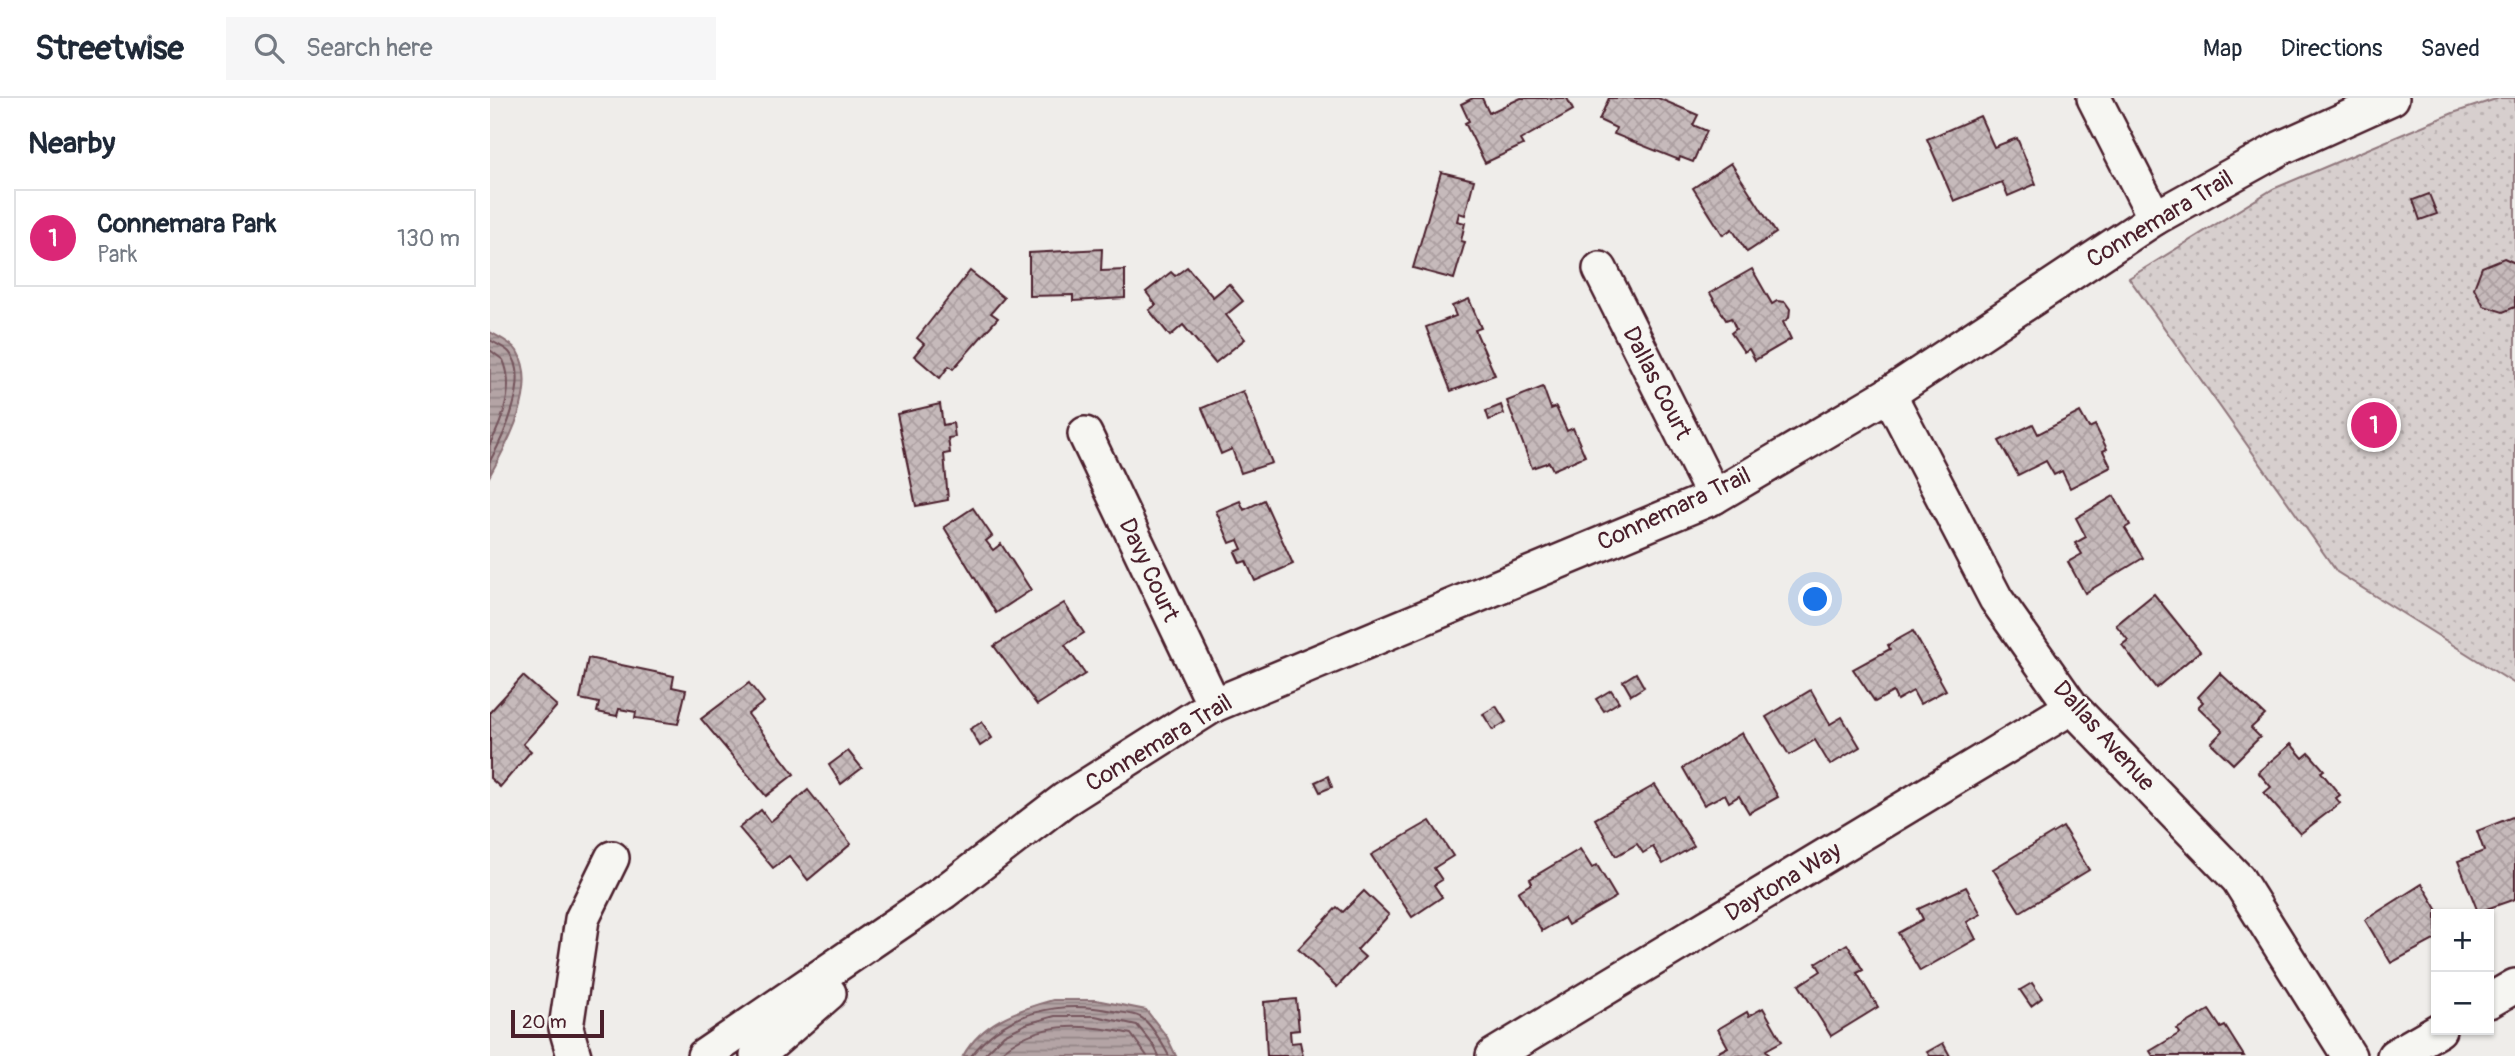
<!DOCTYPE html>
<html lang="en">
<head>
<meta charset="utf-8">
<style>
  body { margin:0; font-family:Pangolin,sans-serif; background:#f6f6f7; color:#1f2937 }
  .controls { position:absolute; right:21px; bottom:21px; display:grid; overflow:hidden; border-radius:0px; box-shadow:0 2px 5px #0004 }
  .controls button { width:63px; height:63px; display:grid; place-items:center; padding:0; border:0; border-bottom:2px solid #e0e1e3; background:#fff; color:#1f2937; font:35px sans-serif }
  .scale { position:absolute; left:21px; bottom:18px; width:93px; box-sizing:border-box; padding-left:7px; border:4px solid #4a1f2b; border-top:0; font-size:19px; line-height:24px; white-space:nowrap; color:#4a1f2b; -webkit-text-stroke:5px #f6f6f2; paint-order:stroke }
  .you { position:absolute; left:1326px; top:502px; width:24px; height:24px; margin:-18px; border:5px solid #fff; border-radius:50%; background:#1a73e8; box-shadow:0 0 0 10px #1a73e833 }
  .badge { display:grid; place-items:center; width:46px; height:46px; border-radius:50%; background:#db2777; color:#fff; font-size:23px; font-weight:700 }
  .pin { position:absolute; translate:-50% -50%; border:4px solid #fff; box-shadow:0 2px 7px #0006 }
  .list { margin:0; padding:0; list-style:none }
  h2 { display:flex; justify-content:space-between; align-items:center; height:91px; margin:0; padding:0 28px; font-size:30px }
  h2 small { font-size:23px; font-weight:400; color:#747a83 }
  .list li { display:grid; grid-template-columns:46px 1fr auto; gap:21px; align-items:center; box-sizing:border-box; height:98px; margin:0 14px 14px; padding:0 14px; border:2px solid #e0e1e3; border-radius:0px }
  .list b { display:block; font-size:26px; white-space:nowrap }
  .list p { margin:0; font-size:23px; white-space:nowrap; color:#747a83 }
  .list em { font-size:23px; font-style:normal; color:#747a83 }
  .icon { flex:none; width:38px; height:38px; fill:none; stroke:currentColor; stroke-width:2; stroke-linecap:round; stroke-linejoin:round }
  .map { position:relative; flex:none; width:2025px; height:958px; overflow:hidden }
  header { display:flex; align-items:center; gap:42px; box-sizing:border-box; height:98px; padding:0 35px; background:#fff; border-bottom:2px solid #e0e1e3 }
  header strong { font-size:33px }
  nav { display:flex; gap:38px; margin-inline-start:auto; font-size:24px }
  .search { width:490px; height:63px; background:#f6f6f7; display:flex; align-items:center; gap:18px; box-sizing:border-box; padding:0 24px; border-radius:0px; color:#747a83; font-size:26px }
  main { display:flex }
  aside { flex:1; background:#fff }
  .map>svg:first-child { display:block }
</style>
</head>
<body>
<header>
<strong>Streetwise</strong>
<div class="search"><svg class="icon" aria-label="search" viewBox="0 0 24 24"><circle cx="10" cy="10" r="6"/><path d="M15 15l6 6"/></svg>Search here</div>
<nav><a>Map</a><a>Directions</a><a>Saved</a></nav>
</header>
<main>
<aside>
<h2>Nearby<small></small></h2>
<ul class="list">
<li><span class="badge">1</span><div><b>Connemara Park</b><p>Park</p></div><em>130 m</em></li>
</ul>
</aside>
<div class="map">
<svg width="2025" height="958" viewBox="0 0 2025 958">
  <defs>
    <pattern id="park-dots" width="8" height="8" patternUnits="userSpaceOnUse" patternTransform="scale(1.75)"><rect width="8" height="8" fill="#d7cfce"/><path d="M2 2h.1M6 6h.1" fill="none" stroke="#bab1b1" stroke-width="1.8" stroke-linecap="round"/></pattern>
    <pattern id="water-rules" width="6" height="5" patternUnits="userSpaceOnUse" patternTransform="scale(1.75)"><rect width="6" height="5" fill="#b4a4a5"/><path d="M0 2.5h6" fill="none" stroke="#948587"/></pattern>
    <pattern id="building-cross-hatch" width="8" height="8" patternUnits="userSpaceOnUse" patternTransform="scale(1.75)"><rect width="8" height="8" fill="#c6babb"/><path d="M0 0l8 8M0 8l8-8" fill="none" stroke="#ac9fa1"/></pattern>
  </defs>
  <rect width="100%" height="100%" fill="#efedea"/>
  <filter id="ink" filterUnits="userSpaceOnUse"><feTurbulence type="fractalNoise" baseFrequency=".0143" numOctaves="2"/><feDisplacementMap in="SourceGraphic" scale="14" xChannelSelector="R" yChannelSelector="G"/><feConvolveMatrix kernelMatrix="1 2 1 2 8 2 1 2 1" color-interpolation-filters="sRGB"/></filter>
  <g filter="url(#ink)">
    <!-- park -->
    <polygon fill="url(#park-dots)" stroke="#90777c" stroke-width="2" points="2009,0 2025,0 2025,586 1847,474 1639,180 1783,91 1963,15"/>
    <!-- water -->
    <g fill="url(#water-rules)" stroke="#8a6f74" stroke-width="2">
      <path d="M0,234C8,239 22,245 27,253C49,289 18,345 0,377Z"/>
      <path d="M563,902H606L656,912L677,939L686,958H473C492,924 527,912 563,902Z"/>
    </g>
    <g fill="none" stroke-linecap="round" stroke-linejoin="round">
      <!-- shore -->
      <g stroke="#74545c" stroke-width="2">
        <path d="M0,242C6,246 14,249 19,254C42,278 13,340 0,363"/>
        <path d="M0,252L13,262C25,288 13,322 0,346"/>
        <path d="M481,958C515,913 570,902 623,913C631,915 643,915 650,919C661,924 673,947 679,958"/>
        <polyline points="493,958 514,937 536,926 565,918 605,918 647,927 664,948 669,958"/>
        <path d="M507,958C544,922 594,925 641,936L657,958"/>
      </g>
    </g>
    <!-- building -->
    <g fill="url(#building-cross-hatch)" stroke="#4a1f2b" stroke-width="2">
      <polygon points="983,0 992,0 999,15 1031,0 1077,0 1083,12 1030,42 1033,47 995,65 975,25 979,23 971,6"/>
      <polygon points="1119,0 1168,0 1208,17 1203,27 1217,33 1203,64 1190,59 1189,62 1124,36 1126,30 1109,22"/>
      <polygon points="1490,18 1504,49 1527,40 1546,86 1518,98 1512,84 1464,103 1437,41"/>
      <polygon points="1241,65 1286,135 1257,154 1242,131 1233,137 1203,90"/>
      <polygon points="951,74 984,82 975,117 969,115 967,123 975,125 971,143 975,144 964,181 923,170"/>
      <polygon points="1939,96 1947,116 1930,122 1923,102"/>
      <polygon points="612,151 611,173 635,172 635,200 583,203 583,197 539,198 539,155"/>
      <polygon points="2014,160 2025,165 2025,209 2013,214 1994,208 1984,190 1992,169"/>
      <polygon points="697,169 723,199 739,186 753,203 736,217 755,241 725,265 693,227 680,238 659,212 666,207 656,194 681,174 685,178"/>
      <polygon points="1262,171 1282,206 1287,203 1295,204 1300,211 1299,220 1293,224 1301,241 1265,262 1259,251 1254,254 1241,235 1246,231 1241,220 1236,222 1220,195"/>
      <polygon points="480,173 514,200 501,215 508,220 463,271 459,268 450,280 424,258 434,246 427,240"/>
      <polygon points="979,201 991,230 985,232 1005,277 961,293 936,229 966,218 962,208"/>
      <polygon points="1053,289 1061,311 1066,309 1077,333 1083,330 1095,358 1063,372 1059,364 1042,370 1017,303"/>
      <polygon points="753,293 782,365 751,375 742,351 731,356 712,310"/>
      <polygon points="450,306 453,327 463,325 465,339 458,340 460,355 454,356 458,402 426,408 407,316"/>
      <polygon points="1011,307 1014,316 999,322 996,313"/>
      <polygon points="1590,314 1599,330 1605,327 1617,351 1613,353 1621,369 1580,390 1572,373 1564,377 1556,363 1528,377 1509,343 1543,326 1548,336"/>
      <polygon points="1624,398 1640,427 1635,430 1653,460 1595,495 1578,464 1592,456 1585,445 1596,439 1586,420"/>
      <polygon points="774,402 803,466 765,483 756,463 750,465 745,454 752,451 748,442 740,445 726,413 750,403 754,412"/>
      <polygon points="483,410 502,438 496,443 503,452 511,446 541,492 506,515 454,429"/>
      <polygon points="1664,496 1710,553 1666,590 1632,547 1638,542 1626,527"/>
      <polygon points="574,505 594,535 575,547 595,576 547,607 504,548"/>
      <polygon points="1423,533 1456,592 1430,606 1423,593 1407,602 1403,594 1385,604 1363,571 1400,551 1398,547"/>
      <polygon points="98,560 184,578 182,589 196,592 188,626 145,620 146,614 129,611 127,618 107,614 109,605 90,601"/>
      <polygon points="1146,575 1154,589 1141,597 1133,583"/>
      <polygon points="1730,575 1775,617 1761,630 1770,639 1743,666 1721,645 1733,633 1708,609 1713,604 1708,599"/>
      <polygon points="33,578 67,608 33,646 41,653 10,689 0,680 0,614"/>
      <polygon points="259,585 274,604 258,616 304,676 276,698 211,621"/>
      <polygon points="1121,592 1129,604 1114,613 1106,601"/>
      <polygon points="1321,592 1340,626 1352,619 1370,649 1340,667 1325,642 1299,657 1276,619"/>
      <polygon points="1006,608 1016,624 1003,632 993,616"/>
      <polygon points="492,624 502,640 490,648 480,631"/>
      <polygon points="1252,635 1288,699 1259,715 1249,698 1239,704 1235,696 1214,707 1193,670"/>
      <polygon points="1801,646 1813,660 1819,655 1834,672 1831,674 1850,697 1846,700 1850,705 1810,736 1774,695 1781,689 1768,674"/>
      <polygon points="358,653 372,670 351,686 339,667"/>
      <polygon points="838,678 842,689 830,694 825,684"/>
      <polygon points="1165,687 1204,748 1173,766 1163,749 1153,755 1147,746 1126,758 1105,721"/>
      <polygon points="318,692 361,746 318,782 299,758 283,770 249,730 271,712 280,724"/>
      <polygon points="2025,718 2025,801 1988,814 1968,763 1994,753 1987,733"/>
      <polygon points="940,723 963,758 944,770 952,782 944,787 952,799 922,819 881,757"/>
      <polygon points="1573,729 1599,772 1530,814 1503,771"/>
      <polygon points="1090,751 1102,770 1107,767 1126,799 1078,827 1074,820 1052,833 1028,794 1042,785 1040,781"/>
      <polygon points="1932,786 1950,816 1946,816 1946,841 1901,865 1875,822"/>
      <polygon points="1476,789 1491,816 1477,824 1486,841 1430,873 1408,835 1433,821 1428,811"/>
      <polygon points="874,793 899,817 867,852 875,859 847,889 808,851 847,809 853,814"/>
      <polygon points="1357,846 1373,872 1367,875 1388,909 1341,938 1309,887 1331,873 1326,865"/>
      <polygon points="1542,885 1552,900 1541,908 1530,892"/>
      <polygon points="806,901 809,932 800,933 801,945 810,944 813,958 777,958 774,904"/>
      <polygon points="1273,910 1292,943 1276,952 1280,958 1221,958 1238,949 1228,931 1257,914 1259,918"/>
      <polygon points="1719,912 1731,930 1735,928 1754,958 1663,958 1660,953 1690,935 1687,931"/>
      <polygon points="1453,945 1460,958 1440,958 1437,954"/>
    </g>
    <g fill="none" stroke-linecap="round" stroke-linejoin="round">
      <!-- minor casing -->
      <g stroke="#4a1f2b" stroke-width="38">
        <g id="minor">
          <polyline points="1604,0 1665,120"/>
          <polyline points="1110,171 1224,399"/>
          <polyline points="1399,296 1506,501 1582,609 1748,781 1859,958"/>
          <polyline points="595,336 724,607"/>
          <polyline points="1999,903 2025,888"/>
          <polyline points="84,958 76,930 92,821 122,760"/>
          <polyline points="214,958 454,794 574,702 724,607 1224,399 1399,296 1665,120 1791,50 1902,0"/>
          <polyline points="267,958 339,895"/>
          <polyline points="1003,958 1582,609"/>
          <polyline points="1904,958 1949,932"/>
        </g>
      </g>
      <!-- minor -->
      <use href="#minor" stroke="#f6f6f2" stroke-width="33"/>
    </g>
  </g>
  <g text-anchor="middle" dominant-baseline="central" stroke-width="5" stroke-linejoin="round" paint-order="stroke">
    <!-- street labels -->
    <g font-size="24" fill="#4a1f2b" stroke="#f6f6f2">
      <text transform="translate(1670 121) rotate(-31)">Connemara Trail</text>
      <text transform="translate(1167 285) rotate(63)">Dallas Court</text>
      <text transform="translate(1184 411) rotate(-25)">Connemara Trail</text>
      <text transform="translate(659 472) rotate(65)">Davy Court</text>
      <text transform="translate(1614 638) rotate(48)">Dallas Avenue</text>
      <text transform="translate(669 645) rotate(-31)">Connemara Trail</text>
      <text transform="translate(1293 784) rotate(-31)">Daytona Way</text>
    </g>
  </g>
</svg>
<div class="controls">
<button>+</button>
<button>−</button>
</div>
<div class="scale">20 m</div>
<div class="you"></div>
<div class="pin badge" style="left:1884px;top:327px">1</div>
</div>
</main>
</body>
</html>
